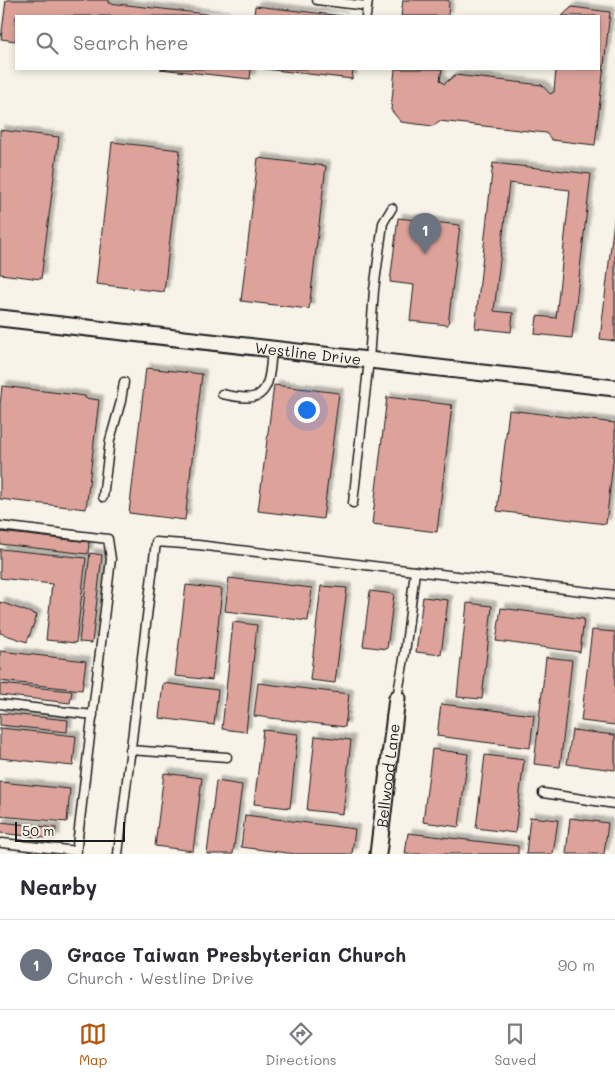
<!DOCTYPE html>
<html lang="en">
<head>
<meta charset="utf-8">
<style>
  body { margin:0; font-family:Mali,sans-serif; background:#f2f2f3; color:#2b2b33 }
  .scale { position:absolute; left:15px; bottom:12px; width:110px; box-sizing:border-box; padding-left:5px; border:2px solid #1c1c1c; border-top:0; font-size:14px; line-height:18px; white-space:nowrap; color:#1c1c1c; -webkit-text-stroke:4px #f7f3e8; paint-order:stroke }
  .you { position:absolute; left:306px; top:409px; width:18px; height:18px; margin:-12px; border:4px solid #fff; border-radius:50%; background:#1a73e8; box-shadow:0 0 0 8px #1a73e833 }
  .badge { display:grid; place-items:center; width:32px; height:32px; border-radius:50%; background:#b45309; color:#fff; font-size:16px; font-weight:700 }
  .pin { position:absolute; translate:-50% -41px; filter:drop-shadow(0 1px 2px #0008) }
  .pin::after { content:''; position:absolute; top:26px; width:18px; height:15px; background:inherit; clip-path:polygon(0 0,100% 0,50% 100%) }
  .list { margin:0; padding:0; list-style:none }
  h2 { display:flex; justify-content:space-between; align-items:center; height:65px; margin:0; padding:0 20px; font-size:21px }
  h2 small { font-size:16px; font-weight:400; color:#7c7c81 }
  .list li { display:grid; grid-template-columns:32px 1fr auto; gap:15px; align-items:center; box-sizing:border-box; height:90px; padding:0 20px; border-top:1px solid #e1e1e2 }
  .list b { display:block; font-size:19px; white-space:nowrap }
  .list p { margin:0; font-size:16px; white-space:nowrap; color:#7c7c81 }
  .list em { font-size:16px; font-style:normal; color:#7c7c81 }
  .icon { flex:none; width:28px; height:28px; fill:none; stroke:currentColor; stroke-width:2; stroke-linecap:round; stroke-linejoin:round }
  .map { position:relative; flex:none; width:615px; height:854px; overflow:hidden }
  .search { position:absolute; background:#fff; box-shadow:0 2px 8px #0003; left:15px; right:15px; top:15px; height:55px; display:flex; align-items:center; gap:12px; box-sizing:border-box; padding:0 18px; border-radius:0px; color:#7c7c81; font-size:19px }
  .sheet { height:155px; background:#fff }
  nav { display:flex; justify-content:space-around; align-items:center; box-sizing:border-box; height:70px; border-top:1px solid #e1e1e2; background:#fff; font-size:14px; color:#7c7c81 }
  nav a { display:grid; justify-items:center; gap:2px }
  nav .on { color:#b45309 }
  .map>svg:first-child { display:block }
</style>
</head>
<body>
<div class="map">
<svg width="615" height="854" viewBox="0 0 615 854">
  <defs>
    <filter id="shadow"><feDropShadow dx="4.5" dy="-4.5" stdDeviation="1" flood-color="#0004"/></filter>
  </defs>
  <rect width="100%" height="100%" fill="#f7f3e8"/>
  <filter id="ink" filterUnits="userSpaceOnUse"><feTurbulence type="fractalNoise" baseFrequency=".02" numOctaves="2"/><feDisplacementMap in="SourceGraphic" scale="10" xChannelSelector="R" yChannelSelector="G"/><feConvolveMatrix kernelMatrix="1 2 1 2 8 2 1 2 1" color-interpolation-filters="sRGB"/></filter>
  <g filter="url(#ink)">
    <!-- building -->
    <g fill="#dda39b" stroke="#1c1c1c" filter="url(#shadow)">
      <polygon points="6,0 109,0 109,3 225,16 16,16 16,41 1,39"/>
      <polygon points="403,0 448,0 449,2 448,16 401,16"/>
      <polygon points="255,6 343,16 254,16"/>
      <polygon points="572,7 610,12 595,145 552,140 546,133 439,121 433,126 401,122 391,110 395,69 442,69 440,80 444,84 455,75 542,85 550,94 554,92 556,69 599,69 599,16 562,16"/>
      <polygon points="160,69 251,69 250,79"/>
      <polygon points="265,69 353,69 352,79"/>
      <polygon points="0,130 59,137 41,279 0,274"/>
      <polygon points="112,142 180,150 164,292 96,284"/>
      <polygon points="258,158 326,166 309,309 241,301"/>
      <polygon points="493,163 591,174 572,338 535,334 537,316 556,318 570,190 509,183 494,311 513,313 511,332 475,328"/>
      <polygon points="615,212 615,341 600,339"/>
      <polygon points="398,218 460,225 448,325 410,321 414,285 390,282"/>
      <polygon points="146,368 202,374 185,520 129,513"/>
      <polygon points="274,385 339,393 323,519 258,511"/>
      <polygon points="2,386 85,396 85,398 99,400 86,509 0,499 0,405"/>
      <polygon points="387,397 452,405 437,532 372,524"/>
      <polygon points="509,410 615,423 615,444 606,524 497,511"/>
      <polygon points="0,532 89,542 88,554 0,544"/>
      <polygon points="0,549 86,558 76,643 46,640 52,584 0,578"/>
      <polygon points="90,553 102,555 92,643 79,642"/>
      <polygon points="229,578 312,588 308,621 225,611"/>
      <polygon points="186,585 222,589 212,680 175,676"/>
      <polygon points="321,586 347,588 335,683 310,680"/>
      <polygon points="370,591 394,594 387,649 363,646"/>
      <polygon points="423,597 448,600 441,655 416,652"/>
      <polygon points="0,602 37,615 27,642 0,633"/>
      <polygon points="467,603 492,606 482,699 457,697"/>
      <polygon points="501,608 584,619 580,652 496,641"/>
      <polygon points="233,622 257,625 246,732 222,729"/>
      <polygon points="592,630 615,632 615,725 581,721"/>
      <polygon points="0,651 86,661 82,690 0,681"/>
      <polygon points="546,657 572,660 560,767 534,764"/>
      <polygon points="163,683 218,690 214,725 159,718"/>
      <polygon points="258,683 349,694 345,727 254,716"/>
      <polygon points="0,684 72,691 70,703 0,695"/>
      <polygon points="441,704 534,715 530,748 437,736"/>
      <polygon points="0,713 68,720 67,732 0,725"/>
      <polygon points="0,728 76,736 73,766 0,758"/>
      <polygon points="263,730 298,734 290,808 254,804"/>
      <polygon points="572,730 615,735 615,770 567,764"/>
      <polygon points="315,736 351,740 343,814 307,810"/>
      <polygon points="432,749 468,754 459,827 423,822"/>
      <polygon points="485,755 524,760 515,833 476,828"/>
      <polygon points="164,773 202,778 193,851 155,846"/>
      <polygon points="216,781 242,785 233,854 207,854"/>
      <polygon points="0,782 70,789 67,822 0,816"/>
      <polygon points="245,815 355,829 352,854 295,854 241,847"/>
      <polygon points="530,817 558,820 553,854 526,854"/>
      <polygon points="570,818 608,823 604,854 566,854"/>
      <polygon points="0,822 56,828 55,839 0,833"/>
      <polygon points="408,833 518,846 518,854 405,854"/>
    </g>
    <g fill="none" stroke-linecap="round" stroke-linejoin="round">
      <!-- lane casing -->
      <g stroke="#1c1c1c" stroke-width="11">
        <g id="lane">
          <polyline points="317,0 367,6"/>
          <polyline points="366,16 368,0"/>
          <path d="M222,394C231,396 244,399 253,397C272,393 270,364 272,349"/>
          <polyline points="103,497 110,440 121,401 124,382"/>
          <polyline points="353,503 369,360 374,290 383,223 392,208"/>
          <polyline points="0,526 108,539 111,559 76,854"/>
          <polyline points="397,698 405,653 415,571"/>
          <polyline points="0,704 93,715"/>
          <polyline points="130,750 227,757"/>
          <polyline points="543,793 615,804"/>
          <polyline points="2,843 77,851"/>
          <polyline points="118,854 156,542 198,545 615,595"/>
        </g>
      </g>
      <!-- street casing -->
      <g stroke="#1c1c1c" stroke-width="19">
        <g id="street">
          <path id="s1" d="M0,318L615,388"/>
          <path id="s2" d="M378,854L397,698"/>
        </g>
      </g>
      <!-- lane -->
      <use href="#lane" stroke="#f7f3e8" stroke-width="8"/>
      <!-- street -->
      <use href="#street" stroke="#f7f3e8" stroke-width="15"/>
    </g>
  </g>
  <g text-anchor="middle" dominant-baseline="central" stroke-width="4" stroke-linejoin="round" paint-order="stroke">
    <!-- street labels -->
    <g font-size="15" fill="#1c1c1c" stroke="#f7f3e8">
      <text stroke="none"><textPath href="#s1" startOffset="310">Westline Drive</textPath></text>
      <text stroke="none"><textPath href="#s2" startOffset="79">Bellwood Lane</textPath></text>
    </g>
  </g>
</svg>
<div class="scale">50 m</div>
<div class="you"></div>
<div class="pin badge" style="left:425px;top:254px;background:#6b7280">1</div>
<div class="search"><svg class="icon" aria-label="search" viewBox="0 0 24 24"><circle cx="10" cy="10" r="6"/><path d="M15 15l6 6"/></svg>Search here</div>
</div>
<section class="sheet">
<h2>Nearby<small></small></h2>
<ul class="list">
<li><span class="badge" style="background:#6b7280">1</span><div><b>Grace Taiwan Presbyterian Church</b><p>Church · Westline Drive</p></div><em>90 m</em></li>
</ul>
</section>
<nav>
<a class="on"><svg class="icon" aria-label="map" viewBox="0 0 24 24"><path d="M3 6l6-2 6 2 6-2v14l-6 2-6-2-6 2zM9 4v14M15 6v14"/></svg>Map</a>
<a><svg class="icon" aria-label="directions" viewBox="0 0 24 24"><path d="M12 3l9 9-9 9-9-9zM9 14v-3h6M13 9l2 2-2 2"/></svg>Directions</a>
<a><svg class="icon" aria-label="saved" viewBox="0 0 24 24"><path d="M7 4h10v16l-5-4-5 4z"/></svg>Saved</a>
</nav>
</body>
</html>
